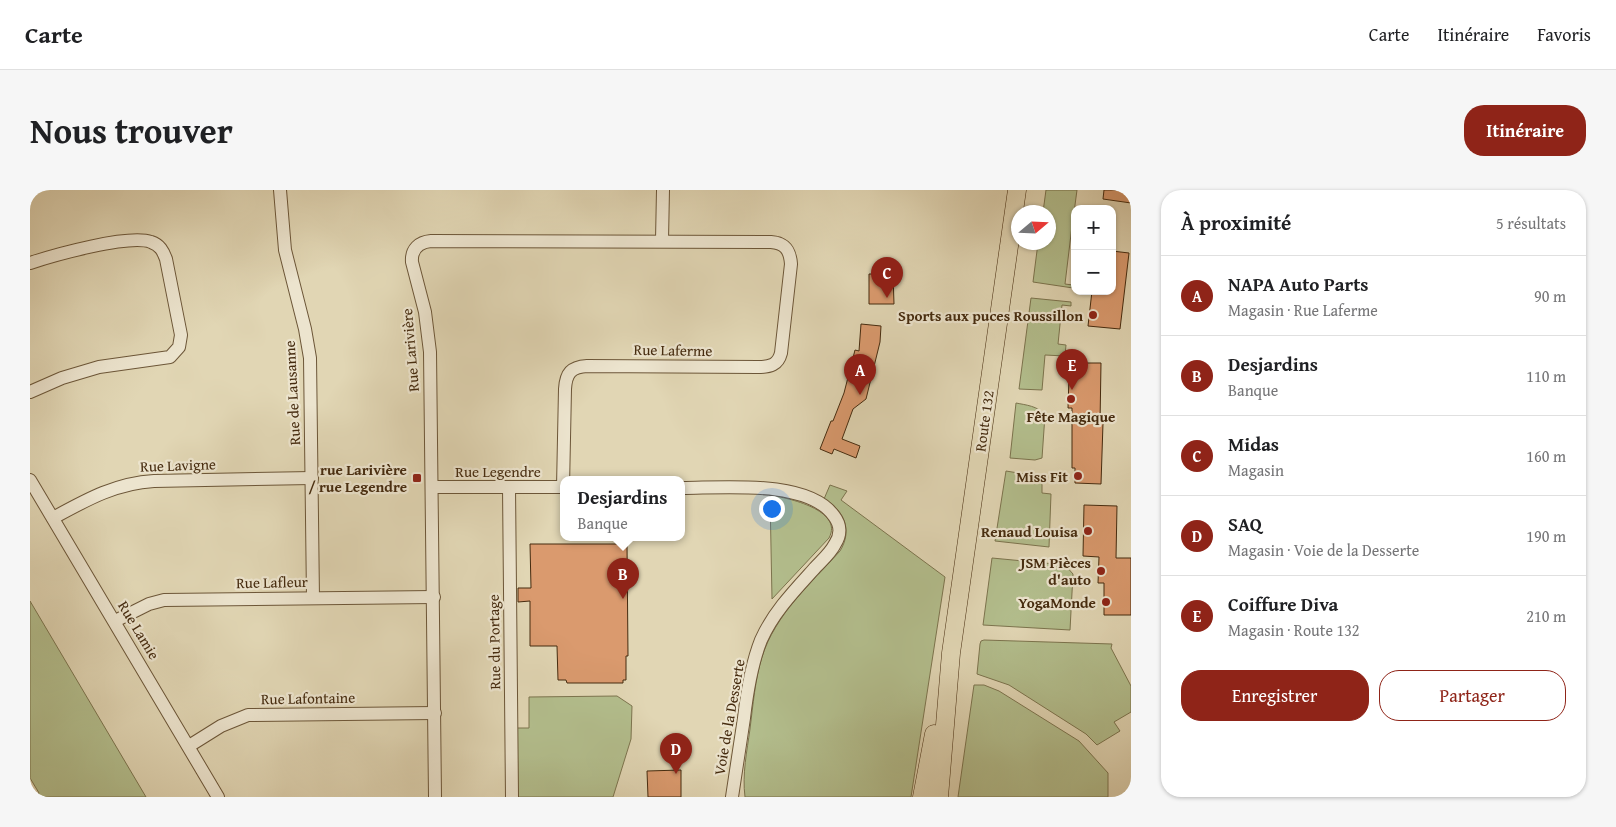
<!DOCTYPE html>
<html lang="fr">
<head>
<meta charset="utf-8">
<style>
  body { margin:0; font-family:"Gentium Book Plus",serif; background:#f6f6f6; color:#202124 }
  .controls { position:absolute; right:15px; top:15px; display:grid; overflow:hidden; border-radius:10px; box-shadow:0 1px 4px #0004 }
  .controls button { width:45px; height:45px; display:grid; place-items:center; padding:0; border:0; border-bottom:1px solid #e0e0e0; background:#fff; color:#202124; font:25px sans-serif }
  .compass { position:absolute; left:981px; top:15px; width:45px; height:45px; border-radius:50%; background:#fff; box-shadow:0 1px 4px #0004; rotate:71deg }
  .you { position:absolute; left:741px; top:318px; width:18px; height:18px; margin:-12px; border:4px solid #fff; border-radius:50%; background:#1a73e8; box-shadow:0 0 0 8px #1a73e833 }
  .badge { display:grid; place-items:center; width:32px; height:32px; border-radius:50%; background:#8f2418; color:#fff; font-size:16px; font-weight:700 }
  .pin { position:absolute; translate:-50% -41px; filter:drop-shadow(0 1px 2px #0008) }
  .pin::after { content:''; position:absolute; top:26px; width:18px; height:15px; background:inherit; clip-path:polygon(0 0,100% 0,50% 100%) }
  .popup { position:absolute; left:530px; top:286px; width:125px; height:65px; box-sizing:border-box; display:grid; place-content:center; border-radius:10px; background:#fff; filter:drop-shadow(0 1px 4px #0005); font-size:16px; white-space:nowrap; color:#757577 }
  .popup b { font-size:19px; color:#202124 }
  .popup::after { content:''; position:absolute; left:50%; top:100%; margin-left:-10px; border:10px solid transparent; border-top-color:#fff }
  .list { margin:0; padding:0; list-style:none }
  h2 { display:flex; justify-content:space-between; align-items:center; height:65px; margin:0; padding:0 20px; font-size:21px }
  h2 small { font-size:16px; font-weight:400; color:#757577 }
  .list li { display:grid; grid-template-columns:32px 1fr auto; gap:15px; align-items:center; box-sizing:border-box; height:80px; padding:0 20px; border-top:1px solid #e0e0e0 }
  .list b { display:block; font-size:19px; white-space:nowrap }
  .list p { margin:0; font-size:16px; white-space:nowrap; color:#757577 }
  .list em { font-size:16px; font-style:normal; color:#757577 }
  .actions { display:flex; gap:10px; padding:15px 20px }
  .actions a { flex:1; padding:11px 0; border:1px solid #8f2418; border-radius:20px; text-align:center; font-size:18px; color:#8f2418 }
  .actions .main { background:#8f2418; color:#fff }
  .map { position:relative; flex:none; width:1101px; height:607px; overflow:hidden; border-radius:20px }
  header { display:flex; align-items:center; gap:30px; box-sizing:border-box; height:70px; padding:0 25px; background:#fff; border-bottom:1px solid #e0e0e0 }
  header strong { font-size:24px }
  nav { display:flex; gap:28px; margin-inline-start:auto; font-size:18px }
  .intro { display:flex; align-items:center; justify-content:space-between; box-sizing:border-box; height:120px; padding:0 30px }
  h1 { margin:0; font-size:35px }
  .button { padding:12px 22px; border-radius:20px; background:#8f2418; color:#fff; font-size:18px; font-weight:700 }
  main { display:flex; gap:30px; padding:0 30px }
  aside { flex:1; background:#fff; border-radius:20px; box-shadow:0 1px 4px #0004 }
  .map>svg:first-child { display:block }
</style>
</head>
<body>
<header>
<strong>Carte</strong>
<nav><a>Carte</a><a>Itinéraire</a><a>Favoris</a></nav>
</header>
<div class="intro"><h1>Nous trouver</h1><a class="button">Itinéraire</a></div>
<main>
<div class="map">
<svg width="1101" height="607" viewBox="0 0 1101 607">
  <rect width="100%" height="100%" fill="#e1d6b4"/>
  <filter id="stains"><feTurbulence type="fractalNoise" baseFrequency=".004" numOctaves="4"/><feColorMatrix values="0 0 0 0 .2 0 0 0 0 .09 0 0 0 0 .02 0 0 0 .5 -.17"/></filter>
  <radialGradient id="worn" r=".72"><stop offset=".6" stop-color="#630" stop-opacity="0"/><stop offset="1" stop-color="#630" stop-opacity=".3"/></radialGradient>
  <!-- green -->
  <g fill="#b3be8d" stroke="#7c744e">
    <polygon points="1016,0 1047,0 1043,30 1045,31 1045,36 1042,36 1035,94 1043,95 1043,98 1003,92 1008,53 1018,52 1018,22 1013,22"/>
    <polygon points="1001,108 1041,112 1041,116 1032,115 1028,154 1036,155 1035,166 1015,165 1012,200 989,199"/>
    <path d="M986,213C996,215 1008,216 1015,225L1012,268L1005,270L980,268Z"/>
    <polygon points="976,281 1012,287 1012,303 1021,304 1019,357 965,351"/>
    <path d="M800,295L817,301L811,310L915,387L881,607H715C712,584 717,561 720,539C723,515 725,490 732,467C745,425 781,393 810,361C823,340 814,320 794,309Z"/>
    <path d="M740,305C758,308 814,320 799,348L742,409Z"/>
    <polygon points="962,368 1035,375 1043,384 1040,440 953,435"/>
    <polygon points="0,411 116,607 6,607 9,603 0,588"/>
    <polygon points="954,450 1082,454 1081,458 1101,496 1101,522 1084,532 1090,541 1067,555 1056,544 979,495 947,484 950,454 951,451"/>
    <polygon points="944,495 954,495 969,501 1049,551 1078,583 1078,607 928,607"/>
    <polygon points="587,506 602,516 601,549 583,607 487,607 487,538 499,538 499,507"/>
  </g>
  <!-- building -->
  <g fill="#da9a6e" stroke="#452b0f">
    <polygon points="1074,0 1101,0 1101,13 1073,9"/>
    <polygon points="1082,61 1099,63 1090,139 1058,136 1062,101 1082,101"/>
    <polygon points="839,84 863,84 864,114 839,114"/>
    <polygon points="831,134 851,136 850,152 836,209 823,219 812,249 830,256 826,268 804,259 802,264 790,259 801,231 803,231 814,203 825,160 829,161"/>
    <polygon points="1043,173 1071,173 1070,233 1073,233 1071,294 1045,293 1045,278 1042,278 1042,218 1038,218 1039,187 1043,187"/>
    <polygon points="1054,315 1087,316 1086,368 1101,368 1101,425 1074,425 1074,393 1068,393 1069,367 1053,366"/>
    <polygon points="500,354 597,354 598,466 596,466 596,490 593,490 593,493 537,493 536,490 528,490 527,456 500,456 500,411 488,412 488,398 501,398"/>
    <polygon points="651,580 651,607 618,607 617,581"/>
  </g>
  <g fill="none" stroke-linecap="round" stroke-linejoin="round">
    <!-- minor casing -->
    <g stroke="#6c5638" stroke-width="14">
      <g id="minor">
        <polyline points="250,0 255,60 275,139 280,168 283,408"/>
        <polyline points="632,50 633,0"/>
        <path d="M0,73C24,65 99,44 121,52C130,55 133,61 136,69L151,145L149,157L140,167L69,177L32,188L0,202"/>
        <polyline points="0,290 188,607"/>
        <polyline points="402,297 534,297"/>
        <polyline points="479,297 482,607"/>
        <path d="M652,298C692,298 778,289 804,326C811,335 811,345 805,354C800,364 790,372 783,380C763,402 743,423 731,450C721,475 717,502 714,528C710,554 706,581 702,607"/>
        <path d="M23,328C56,310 86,293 124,291L282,288"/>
        <polyline points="85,431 119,414 134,410 404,407"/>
        <polyline points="159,556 191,536 218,525 405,523"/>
        <path d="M405,607L400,162L395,122L382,72C381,59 389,52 401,51L741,52C755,53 760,60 761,74L751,163C748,175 740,177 728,177L557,176C541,177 536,183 535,199L533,297"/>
      </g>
    </g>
    <!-- highway casing -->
    <g stroke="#452b0f" stroke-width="19">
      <g id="highway">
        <polyline points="892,607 904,544"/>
        <polyline points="909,607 921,463 987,0"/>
      </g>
    </g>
    <!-- minor -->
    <use href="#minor" stroke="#ece4ce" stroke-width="12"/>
    <!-- highway -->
    <use href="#highway" stroke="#e1d6b4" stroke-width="18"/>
  </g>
  <!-- markers -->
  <g fill="#8f2418" stroke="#ece4ce" stroke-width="2">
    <circle cx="1063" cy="125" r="5"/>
    <circle cx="1041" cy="209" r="5"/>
    <circle cx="1048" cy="286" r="5"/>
    <rect x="382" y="283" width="10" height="10" rx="2.5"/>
    <circle cx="1058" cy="341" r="5"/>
    <circle cx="1071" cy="381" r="5"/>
    <circle cx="1076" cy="412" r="5"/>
  </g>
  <g text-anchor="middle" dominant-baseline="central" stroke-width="4.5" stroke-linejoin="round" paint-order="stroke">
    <!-- poi labels -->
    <g font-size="15" font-weight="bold" fill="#452b0f" stroke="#ece4ce" text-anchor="end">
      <text x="1053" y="125">Sports aux puces Roussillon</text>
      <text x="1041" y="226" text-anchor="middle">Fête Magique</text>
      <text x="377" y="279">rue Larivière<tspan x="377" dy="17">/ rue Legendre</tspan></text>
      <text x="1038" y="286">Miss Fit</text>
      <text x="1048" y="341">Renaud Louisa</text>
      <text x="1061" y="372">JSM Pièces<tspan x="1061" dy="17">d'auto</tspan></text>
      <text x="1066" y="412">YogaMonde</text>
    </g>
    <!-- street labels -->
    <g font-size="15" fill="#452b0f" stroke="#ece4ce">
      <text transform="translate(380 160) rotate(-95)">Rue Larivière</text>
      <text transform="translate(643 160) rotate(1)">Rue Laferme</text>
      <text transform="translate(262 203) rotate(-93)">Rue de Lausanne</text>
      <text transform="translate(954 231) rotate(-82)">Route 132</text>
      <text transform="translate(148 275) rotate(-2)">Rue Lavigne</text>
      <text x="468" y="281">Rue Legendre</text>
      <text transform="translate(242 392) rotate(-1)">Rue Lafleur</text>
      <text transform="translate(109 440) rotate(59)">Rue Lamie</text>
      <text transform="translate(464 452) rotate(-91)">Rue du Portage</text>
      <text transform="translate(278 508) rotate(-1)">Rue Lafontaine</text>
      <text transform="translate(699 527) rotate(-80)">Voie de la Desserte</text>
    </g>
  </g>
  <rect width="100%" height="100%" filter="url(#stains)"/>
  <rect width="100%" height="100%" fill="url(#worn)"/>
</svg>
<div class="controls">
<button>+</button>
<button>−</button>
</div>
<svg class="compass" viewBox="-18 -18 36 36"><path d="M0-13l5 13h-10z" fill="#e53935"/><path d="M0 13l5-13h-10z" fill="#757577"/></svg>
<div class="you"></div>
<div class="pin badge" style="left:830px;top:205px">A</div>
<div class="pin badge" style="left:593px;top:409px">B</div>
<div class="popup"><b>Desjardins</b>Banque</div>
<div class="pin badge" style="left:857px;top:108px">C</div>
<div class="pin badge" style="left:646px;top:584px">D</div>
<div class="pin badge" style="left:1042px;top:200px">E</div>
</div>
<aside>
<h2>À proximité<small>5 résultats</small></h2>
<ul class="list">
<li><span class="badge">A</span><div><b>NAPA Auto Parts</b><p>Magasin · Rue Laferme</p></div><em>90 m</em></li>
<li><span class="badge">B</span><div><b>Desjardins</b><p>Banque</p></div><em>110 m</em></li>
<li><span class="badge">C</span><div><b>Midas</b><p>Magasin</p></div><em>160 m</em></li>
<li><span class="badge">D</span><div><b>SAQ</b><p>Magasin · Voie de la Desserte</p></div><em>190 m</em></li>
<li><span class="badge">E</span><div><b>Coiffure Diva</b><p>Magasin · Route 132</p></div><em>210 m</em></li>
</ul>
<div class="actions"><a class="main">Enregistrer</a><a>Partager</a></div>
</aside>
</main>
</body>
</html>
